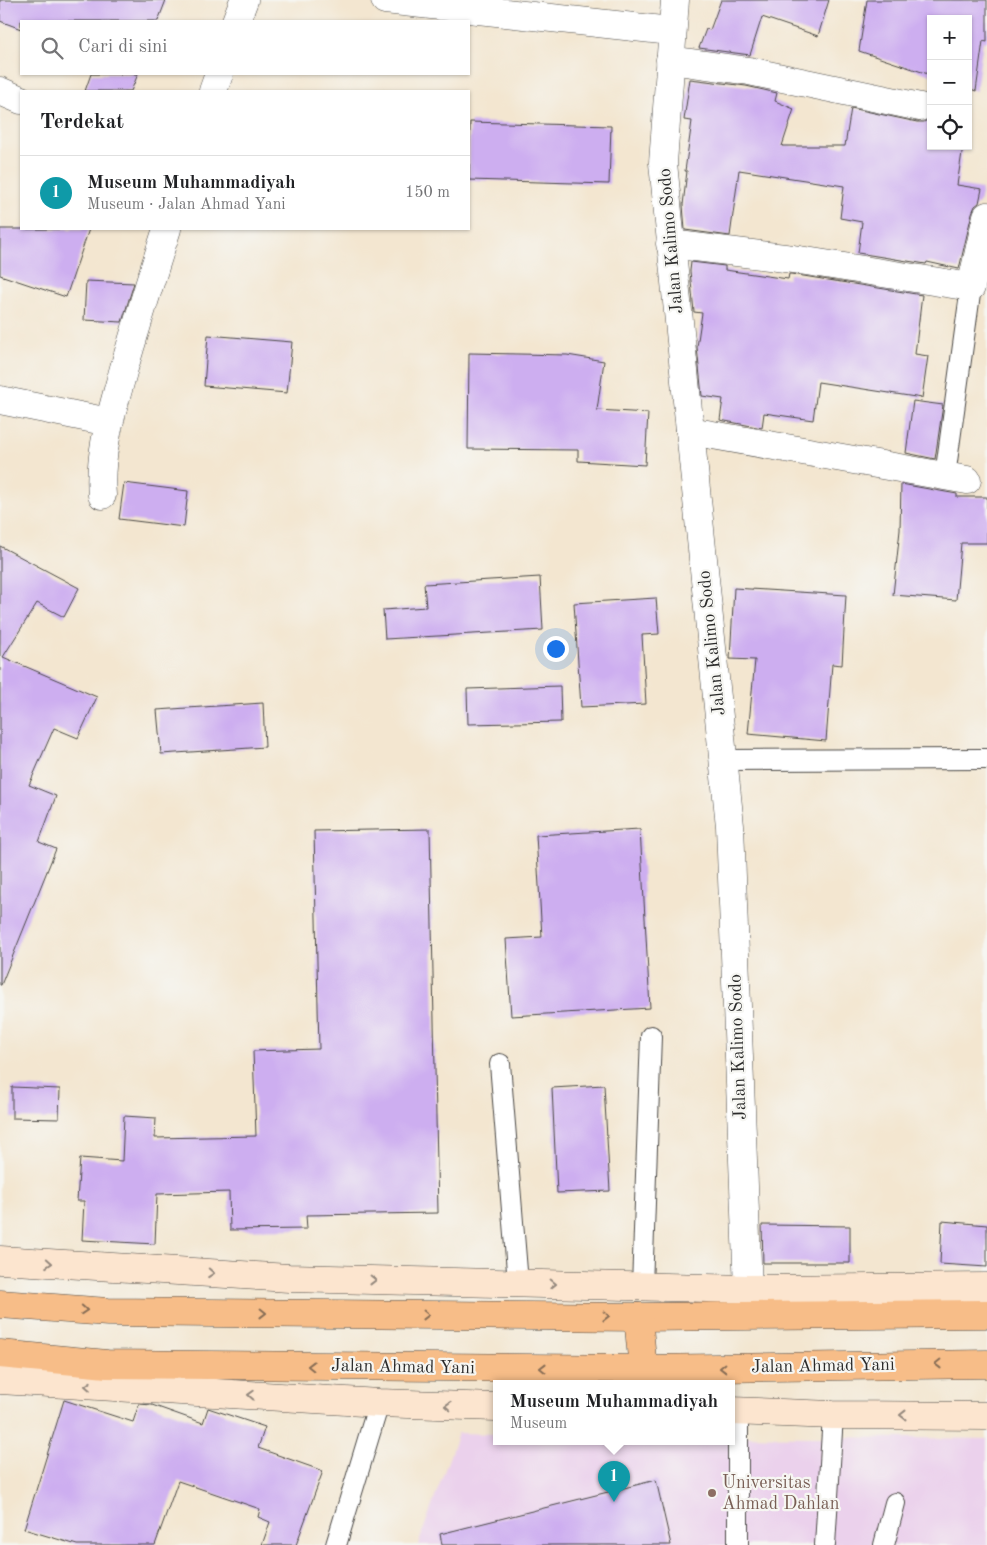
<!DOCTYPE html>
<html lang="id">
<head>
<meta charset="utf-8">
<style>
  body { margin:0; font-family:"Old Standard TT",serif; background:#f2f2f2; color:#202124 }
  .controls { position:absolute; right:15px; top:15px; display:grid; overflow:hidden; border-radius:0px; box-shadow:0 1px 4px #0004 }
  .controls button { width:45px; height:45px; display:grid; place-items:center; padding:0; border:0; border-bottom:1px solid #e0e0e0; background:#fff; color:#202124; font:25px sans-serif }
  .you { position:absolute; left:555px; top:648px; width:18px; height:18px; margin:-12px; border:4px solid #fff; border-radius:50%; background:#1a73e8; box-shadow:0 0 0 8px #1a73e833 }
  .badge { display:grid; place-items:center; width:32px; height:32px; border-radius:50%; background:#db2777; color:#fff; font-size:16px; font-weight:700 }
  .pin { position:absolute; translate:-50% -41px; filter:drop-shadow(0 1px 2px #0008) }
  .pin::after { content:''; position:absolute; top:26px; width:18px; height:15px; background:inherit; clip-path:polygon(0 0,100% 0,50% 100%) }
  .popup { position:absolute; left:493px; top:1380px; width:242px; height:65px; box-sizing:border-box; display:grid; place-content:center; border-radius:0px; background:#fff; filter:drop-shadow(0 1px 4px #0005); font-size:16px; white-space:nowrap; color:#757577 }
  .popup b { font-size:19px; color:#202124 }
  .popup::after { content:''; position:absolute; left:50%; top:100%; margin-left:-10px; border:10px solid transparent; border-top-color:#fff }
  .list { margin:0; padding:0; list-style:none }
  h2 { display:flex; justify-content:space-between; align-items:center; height:65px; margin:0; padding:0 20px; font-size:21px }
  h2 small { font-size:16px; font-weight:400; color:#757577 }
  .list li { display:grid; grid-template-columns:32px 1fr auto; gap:15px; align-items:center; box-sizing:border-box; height:75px; padding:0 20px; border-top:1px solid #e0e0e0 }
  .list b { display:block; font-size:19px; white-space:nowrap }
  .list p { margin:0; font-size:16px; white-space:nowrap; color:#757577 }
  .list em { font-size:16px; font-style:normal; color:#757577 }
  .icon { flex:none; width:28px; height:28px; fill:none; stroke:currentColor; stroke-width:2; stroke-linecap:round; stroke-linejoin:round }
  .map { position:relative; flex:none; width:987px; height:1545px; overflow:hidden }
  .search { position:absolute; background:#fff; box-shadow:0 1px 4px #0004; left:20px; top:20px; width:450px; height:55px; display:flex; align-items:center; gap:12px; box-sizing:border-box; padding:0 18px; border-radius:0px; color:#757577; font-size:19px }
  .panel { position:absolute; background:#fff; box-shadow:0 1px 4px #0004; left:20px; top:90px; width:450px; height:140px; border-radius:0px }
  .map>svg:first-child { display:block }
</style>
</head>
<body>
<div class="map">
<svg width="987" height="1545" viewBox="0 0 987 1545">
  <rect width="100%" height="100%" fill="#f6f6f2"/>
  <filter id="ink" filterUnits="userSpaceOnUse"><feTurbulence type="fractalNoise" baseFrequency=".02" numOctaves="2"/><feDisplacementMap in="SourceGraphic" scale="10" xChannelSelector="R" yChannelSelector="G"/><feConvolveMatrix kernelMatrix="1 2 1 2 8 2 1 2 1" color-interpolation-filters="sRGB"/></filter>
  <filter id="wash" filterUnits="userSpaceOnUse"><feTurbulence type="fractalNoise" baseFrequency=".0096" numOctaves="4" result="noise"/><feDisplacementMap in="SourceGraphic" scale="20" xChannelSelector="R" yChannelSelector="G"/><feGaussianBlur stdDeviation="1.12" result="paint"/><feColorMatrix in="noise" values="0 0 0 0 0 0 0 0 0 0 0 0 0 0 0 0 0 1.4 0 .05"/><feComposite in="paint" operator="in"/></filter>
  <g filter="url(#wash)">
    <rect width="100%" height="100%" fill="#f3e6d0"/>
    <!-- built -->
    <polygon fill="#ebd1ec" points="458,1433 496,1434 496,1441 732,1441 732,1436 987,1439 987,1545 418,1545"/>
    <g id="blocks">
      <!-- building -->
      <g fill="#cdaef0">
        <polygon points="0,0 166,0 158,21 21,21 21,29 0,21"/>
        <polygon points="721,0 829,0 818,36 762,17 750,55 699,48 706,29 710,30"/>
        <polygon points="867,0 987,0 987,42 983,41 976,91 968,88 968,19 931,19 931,75 859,51"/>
        <polygon points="91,74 138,74 131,91 85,91"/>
        <polygon points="690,79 746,86 777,93 775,101 794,109 782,146 845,146 851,108 917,122 924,122 931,118 931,146 963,146 957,185 982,189 979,203 975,206 972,213 959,269 927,262 926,264 858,253 862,222 840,218 844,186 739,170 730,236 685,230 683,205 687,171 685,171 692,121 684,120"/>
        <polygon points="470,122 611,126 609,184 469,180"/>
        <polygon points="0,229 89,229 66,297 0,275"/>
        <polygon points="691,262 725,266 725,270 788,279 789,274 791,274 922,295 915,354 928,356 922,398 818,382 813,420 764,413 762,428 720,420 723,399 702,396 697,347 702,313 694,312 690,271"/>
        <polygon points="86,281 134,283 122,322 84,320"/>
        <polygon points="208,335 292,342 287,393 204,386"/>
        <polygon points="469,353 567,355 604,361 597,410 648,413 645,465 578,461 578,450 468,449"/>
        <polygon points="913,401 943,405 935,459 906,453"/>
        <polygon points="124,483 188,491 184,527 119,519"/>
        <polygon points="901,484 957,494 957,497 987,497 987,543 961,543 956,600 893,595 900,530"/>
        <polygon points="0,546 79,588 64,617 37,603 3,657 97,697 78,738 54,728 29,785 56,796 39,842 56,849 1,985 0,985"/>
        <polygon points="540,577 543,630 385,639 383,610 426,607 424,584"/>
        <polygon points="734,588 846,595 842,665 832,664 826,741 748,734 755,660 730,659"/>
        <polygon points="656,598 659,634 642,635 646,704 581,707 574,603"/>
        <polygon points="560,686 561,722 468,724 467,689"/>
        <polygon points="263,703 265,747 161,754 157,710"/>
        <polygon points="430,829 438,1213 306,1215 307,1229 230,1230 229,1192 157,1194 155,1244 82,1240 84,1201 77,1201 80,1158 122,1161 124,1116 156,1118 155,1138 256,1136 253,1051 319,1049 314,831"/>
        <polygon points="640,829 650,1008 511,1016 506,939 542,937 536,835"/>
        <polygon points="604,1085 610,1191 557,1193 552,1088"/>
        <polygon points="12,1087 60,1089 59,1119 12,1118"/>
        <polygon points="942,1221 987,1225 987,1267 940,1264"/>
        <polygon points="762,1225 850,1226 850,1263 763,1263"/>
        <polygon points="64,1400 133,1422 139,1404 152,1405 203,1423 208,1408 265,1427 258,1448 323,1471 296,1545 262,1545 270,1522 258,1517 260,1509 178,1481 155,1545 77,1545 24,1529"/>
        <polygon points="656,1480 671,1545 442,1545 440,1534"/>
      </g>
    </g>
  </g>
  <g filter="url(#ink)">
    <use href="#blocks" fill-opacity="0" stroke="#494744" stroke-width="1"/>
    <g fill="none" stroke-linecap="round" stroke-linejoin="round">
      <!-- lane casing -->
      <g stroke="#494744" stroke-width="22">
        <g id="lane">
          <polyline points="945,476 971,287"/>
          <polyline points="723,760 987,759"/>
          <polyline points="500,1064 518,1283"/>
          <polyline points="642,1286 651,1036"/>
          <polyline points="738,1411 738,1545"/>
          <polyline points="336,1545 379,1403"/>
          <polyline points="825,1545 833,1415"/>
          <polyline points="884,1545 895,1503"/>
        </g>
      </g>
      <!-- street casing -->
      <g stroke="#494744" stroke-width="29">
        <g id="street">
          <polyline points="385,0 671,31"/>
          <polyline points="675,0 663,163 730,826 748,1289"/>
          <polyline points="236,21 244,0"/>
          <polyline points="670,60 749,71 920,107"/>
          <polyline points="0,91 21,100"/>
          <polyline points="213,91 219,74"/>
          <polyline points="670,244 793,259 971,287 987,216"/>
          <polyline points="0,400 109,422"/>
          <polyline points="690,431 967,480"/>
          <path d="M102,495C98,453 113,409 124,368C138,321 152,275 167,229"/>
        </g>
      </g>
      <!-- secondary casing -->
      <g stroke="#494744" stroke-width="29">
        <g id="secondary">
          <polyline points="0,1260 289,1278 748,1289 987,1287"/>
          <polyline points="0,1380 379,1403 496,1407"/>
          <polyline points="732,1411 833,1415 987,1416"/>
        </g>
      </g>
      <!-- highway casing -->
      <g stroke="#494744" stroke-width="29">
        <g id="highway">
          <polyline points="0,1304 108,1312 638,1317 987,1314"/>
          <polyline points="638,1317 643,1369"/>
          <polyline points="0,1354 107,1364 643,1369 987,1364"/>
        </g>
      </g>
      <!-- lane -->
      <use href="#lane" stroke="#fff" stroke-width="20"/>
      <!-- street -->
      <use href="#street" stroke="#fff" stroke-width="28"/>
      <!-- secondary -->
      <use href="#secondary" stroke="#fce5cf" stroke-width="28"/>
      <!-- highway -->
      <use href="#highway" stroke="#f7bd88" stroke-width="28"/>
    </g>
    <!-- one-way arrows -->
    <defs><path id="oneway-chevron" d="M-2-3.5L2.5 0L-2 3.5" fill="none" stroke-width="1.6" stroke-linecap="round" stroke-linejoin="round" transform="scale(1.25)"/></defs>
    <g stroke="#94887d">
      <use href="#oneway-chevron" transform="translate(49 1263) rotate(4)"/>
      <use href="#oneway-chevron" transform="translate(211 1273) rotate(4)"/>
      <use href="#oneway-chevron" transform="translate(373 1280) rotate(1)"/>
      <use href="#oneway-chevron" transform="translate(553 1284) rotate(1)"/>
      <use href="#oneway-chevron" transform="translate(88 1386) rotate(-177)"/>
      <use href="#oneway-chevron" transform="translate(251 1395) rotate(-177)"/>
      <use href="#oneway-chevron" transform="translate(448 1406) rotate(-178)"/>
      <use href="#oneway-chevron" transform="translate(903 1415) rotate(-180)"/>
    </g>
    <g stroke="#876d55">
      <use href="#oneway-chevron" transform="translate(84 1310) rotate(4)"/>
      <use href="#oneway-chevron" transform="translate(263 1313) rotate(1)"/>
      <use href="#oneway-chevron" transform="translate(426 1315) rotate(1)"/>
      <use href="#oneway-chevron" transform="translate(606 1316) rotate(1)"/>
      <use href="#oneway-chevron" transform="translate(938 1364) rotate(179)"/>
      <use href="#oneway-chevron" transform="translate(311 1366) rotate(-179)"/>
      <use href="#oneway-chevron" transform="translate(543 1368) rotate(-179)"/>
      <use href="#oneway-chevron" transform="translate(723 1368) rotate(179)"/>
    </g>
  </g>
  <!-- markers -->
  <circle fill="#8d6e63" stroke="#f6f6f2" stroke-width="2" cx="712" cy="1493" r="5"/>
  <g text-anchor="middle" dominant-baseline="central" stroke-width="4.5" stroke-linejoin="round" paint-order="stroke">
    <!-- street labels -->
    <g font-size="18" fill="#2b2b2b" stroke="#f6f6f2">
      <text transform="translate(671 241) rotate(-95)">Jalan Kalimo Sodo</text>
      <text transform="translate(712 643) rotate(-96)">Jalan Kalimo Sodo</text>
      <text transform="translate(738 1047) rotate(-92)">Jalan Kalimo Sodo</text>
      <text transform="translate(823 1366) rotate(-1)">Jalan Ahmad Yani</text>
      <text transform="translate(403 1367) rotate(1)">Jalan Ahmad Yani</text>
    </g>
    <!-- education labels -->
    <g font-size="18" fill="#785e54" stroke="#f6f6f2" text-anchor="start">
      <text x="722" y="1483">Universitas<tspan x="722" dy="21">Ahmad Dahlan</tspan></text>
    </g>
  </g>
</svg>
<div class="controls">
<button>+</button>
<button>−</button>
<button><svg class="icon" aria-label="locate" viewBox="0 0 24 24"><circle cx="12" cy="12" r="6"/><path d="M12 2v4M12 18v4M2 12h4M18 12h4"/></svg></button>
</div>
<div class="you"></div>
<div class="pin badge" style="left:614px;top:1502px;background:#0f9aa8">1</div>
<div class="popup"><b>Museum Muhammadiyah</b>Museum</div>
<div class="search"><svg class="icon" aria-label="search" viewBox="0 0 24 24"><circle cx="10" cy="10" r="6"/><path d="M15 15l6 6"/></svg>Cari di sini</div>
<section class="panel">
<h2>Terdekat<small></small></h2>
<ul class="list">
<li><span class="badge" style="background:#0f9aa8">1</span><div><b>Museum Muhammadiyah</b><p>Museum · Jalan Ahmad Yani</p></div><em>150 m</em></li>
</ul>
</section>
</div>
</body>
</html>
